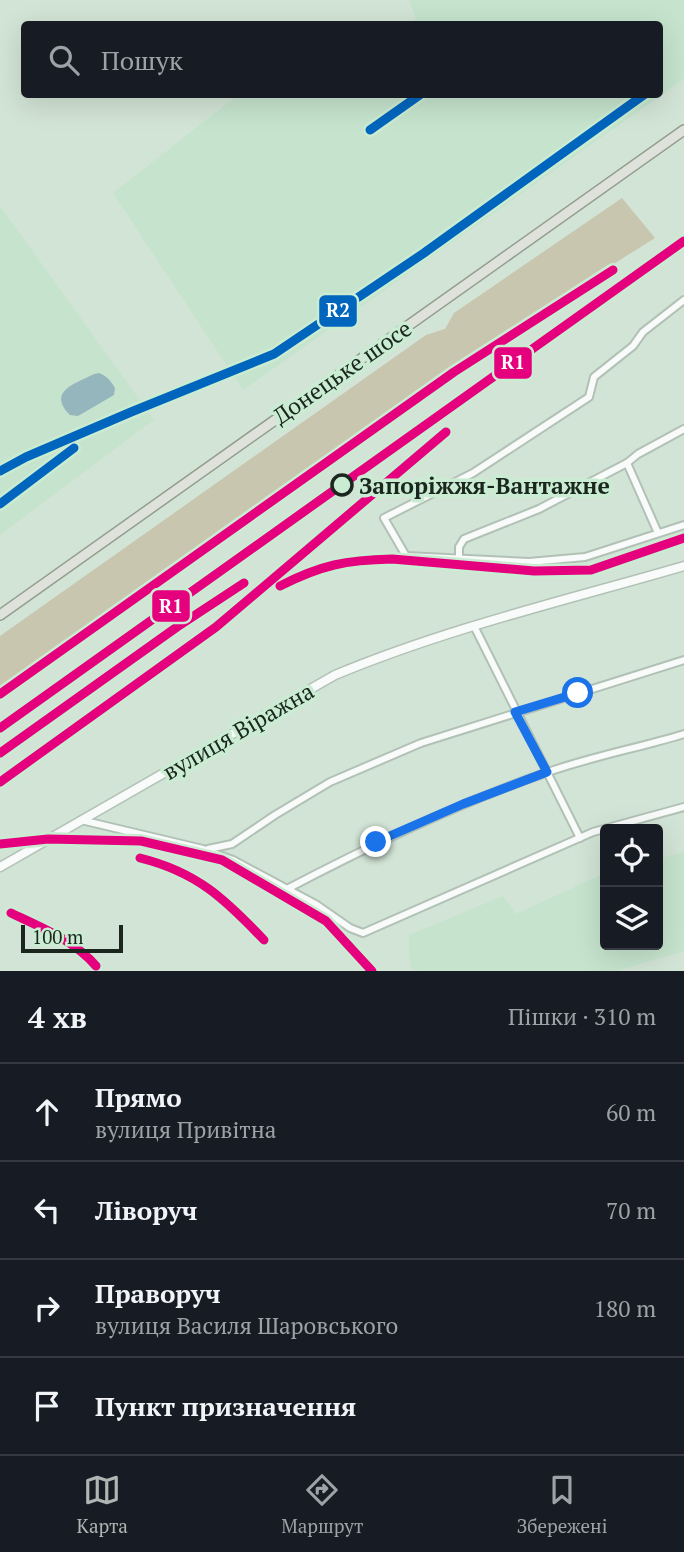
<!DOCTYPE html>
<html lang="uk">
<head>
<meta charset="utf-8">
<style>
  body { margin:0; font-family:"PT Serif",serif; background:#20242c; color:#f1f3f6 }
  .controls { position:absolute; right:21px; bottom:21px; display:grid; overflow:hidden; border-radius:7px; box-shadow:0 7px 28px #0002 }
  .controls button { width:63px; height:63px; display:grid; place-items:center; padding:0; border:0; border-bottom:2px solid #363941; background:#171b24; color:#f1f3f6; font:35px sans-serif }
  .scale { position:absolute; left:21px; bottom:18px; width:102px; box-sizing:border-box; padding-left:7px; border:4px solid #1b271e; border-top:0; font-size:19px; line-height:24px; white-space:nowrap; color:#1b271e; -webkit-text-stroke:5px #caecd2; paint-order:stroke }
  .stop { position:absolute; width:21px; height:21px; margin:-16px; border:5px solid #1a73e8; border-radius:50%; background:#fff }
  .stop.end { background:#1a73e8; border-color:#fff; box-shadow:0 2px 7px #0008 }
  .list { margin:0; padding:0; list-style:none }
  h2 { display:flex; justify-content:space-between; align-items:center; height:91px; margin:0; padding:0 28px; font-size:30px }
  h2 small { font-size:23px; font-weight:400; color:#9ea1a6 }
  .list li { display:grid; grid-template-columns:46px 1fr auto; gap:21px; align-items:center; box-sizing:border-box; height:98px; padding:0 28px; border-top:2px solid #363941 }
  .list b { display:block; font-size:26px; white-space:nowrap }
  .list p { margin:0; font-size:23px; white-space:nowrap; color:#9ea1a6 }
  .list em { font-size:23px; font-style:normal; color:#9ea1a6 }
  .icon { flex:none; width:38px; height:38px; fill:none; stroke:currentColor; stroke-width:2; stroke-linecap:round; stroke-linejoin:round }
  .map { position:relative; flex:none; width:684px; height:971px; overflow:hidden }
  .search { position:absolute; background:#171b24; box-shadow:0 7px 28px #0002; left:21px; right:21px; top:21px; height:77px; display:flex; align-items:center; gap:18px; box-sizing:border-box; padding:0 24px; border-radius:7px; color:#9ea1a6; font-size:26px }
  .sheet { height:483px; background:#171b24 }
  nav { display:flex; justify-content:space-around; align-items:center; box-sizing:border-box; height:98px; border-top:2px solid #363941; background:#171b24; font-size:19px; color:#9ea1a6 }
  nav a { display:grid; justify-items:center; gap:4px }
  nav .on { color:#aeb5b2 }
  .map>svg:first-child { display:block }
</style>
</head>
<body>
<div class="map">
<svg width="684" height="971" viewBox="0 0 684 971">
  <rect width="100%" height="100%" fill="#d2e4d6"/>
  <!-- built -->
  <g fill="#c5e3cd">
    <polygon points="409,0 684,0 684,79 243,390 113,193 238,95 288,96 291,94 660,94 660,24 406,24 416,19"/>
    <polygon points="0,206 154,420 0,535"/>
    <polygon points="684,852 684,951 617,971 420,971 411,969 409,954 409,935 503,896 516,914 605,873 605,945 658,945 658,859"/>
  </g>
  <!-- forest -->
  <polygon fill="#c8c6af" points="622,198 655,238 502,334 0,688 0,636 426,335 445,329 454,313"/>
  <!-- water -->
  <path fill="#96b6bd" d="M99,373C107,376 111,381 115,388L114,395L78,416L70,415C47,391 75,384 94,374Z"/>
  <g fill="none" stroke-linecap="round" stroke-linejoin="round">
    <!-- minor casing -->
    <g stroke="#b2c1b6" stroke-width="10">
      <g id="minor">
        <polyline points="684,300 643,332 633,346 594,377 589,397 473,473 384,518 406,556 529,562 585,557 684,525"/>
        <polyline points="627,463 658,533"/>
        <polyline points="459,559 459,547 464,539 539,509 627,463 638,454 684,429"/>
        <polyline points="474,626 580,838"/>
        <polyline points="81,820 203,849 233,860 317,905 350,928 363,933 593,832 684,807"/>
        <polyline points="208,849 232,844 275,815 330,782 421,743 684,660"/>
        <path d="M287,889C371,845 456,804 545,773C590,757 638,748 684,734"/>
      </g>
    </g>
    <!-- secondary casing -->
    <g stroke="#b2c1b6" stroke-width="11">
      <path id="secondary" d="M0,867L335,675C448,628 567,600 684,566"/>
    </g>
    <!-- primary casing -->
    <g stroke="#939e8d" stroke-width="12">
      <polyline id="primary" points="0,615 684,130"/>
    </g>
    <!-- minor -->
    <use href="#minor" stroke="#f8fbf9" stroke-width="6"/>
    <!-- secondary -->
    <use href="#secondary" stroke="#f8fbf9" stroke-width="8"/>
    <!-- primary -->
    <use href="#primary" stroke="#dfe2db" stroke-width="9"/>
    <!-- rail-1 casing -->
    <g stroke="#caecd2" stroke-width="14">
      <g id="rail-1">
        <path d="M280,586C321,565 346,560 392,559L534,571L591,570L684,538"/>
        <polyline points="0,694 454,372 613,270"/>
        <polyline points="0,728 684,241"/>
        <polyline points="0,753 177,627 244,583"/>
        <polyline points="0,782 216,627 446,432"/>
        <polyline points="0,844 48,839 141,841 222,860 326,921 372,971"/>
        <path d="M140,858C197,872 225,899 264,940"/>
        <path d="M11,913C40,927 74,940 96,966"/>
      </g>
    </g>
    <!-- rail-2 casing -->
    <g stroke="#caecd2" stroke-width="14">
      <g id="rail-2">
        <polyline points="370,130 421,94"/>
        <polyline points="0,471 26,457 131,412 274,354 424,253 645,94"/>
        <polyline points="0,504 74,448"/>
      </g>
    </g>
    <!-- rail-1 -->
    <use href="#rail-1" stroke="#e5007d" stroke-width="9"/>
    <!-- rail-2 -->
    <use href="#rail-2" stroke="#0065bd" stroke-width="9"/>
  </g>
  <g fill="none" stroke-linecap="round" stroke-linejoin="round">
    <!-- route -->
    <polyline stroke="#1a73e8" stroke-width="9" points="376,842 463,804 547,772 515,712 578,693"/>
  </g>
  <!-- markers -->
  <circle fill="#caecd2" stroke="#1b271e" stroke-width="3.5" cx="342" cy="485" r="10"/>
  <g text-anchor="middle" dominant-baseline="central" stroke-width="7" stroke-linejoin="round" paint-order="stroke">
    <!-- street labels -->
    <g font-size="23" fill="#1b271e" stroke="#caecd2">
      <text transform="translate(342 372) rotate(-35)">Донецьке шосе</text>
      <text transform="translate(238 731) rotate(-30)">вулиця Віражна</text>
    </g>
    <!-- stop labels -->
    <g font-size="23" font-weight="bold" fill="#1b271e" stroke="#caecd2" text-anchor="start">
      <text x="359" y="485">Запоріжжя-Вантажне</text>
    </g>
  </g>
  <g stroke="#caecd2" stroke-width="2.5">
    <rect x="318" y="294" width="40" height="34" rx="7" fill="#0065bd"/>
    <rect x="493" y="346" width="40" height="34" rx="7" fill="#e5007d"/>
    <rect x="151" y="589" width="40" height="34" rx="7" fill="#e5007d"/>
  </g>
  <g font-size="19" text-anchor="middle" font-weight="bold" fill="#fff">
    <text x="338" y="317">R2</text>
    <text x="513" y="369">R1</text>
    <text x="171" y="613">R1</text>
  </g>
</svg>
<div class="controls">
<button><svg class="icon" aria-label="locate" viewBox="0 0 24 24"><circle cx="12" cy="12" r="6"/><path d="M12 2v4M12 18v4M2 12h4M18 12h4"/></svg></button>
<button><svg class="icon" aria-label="layers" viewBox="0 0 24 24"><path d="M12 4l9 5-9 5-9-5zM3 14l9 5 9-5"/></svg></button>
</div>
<div class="scale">100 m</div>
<div class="stop" style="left:578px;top:693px"></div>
<div class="stop end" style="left:376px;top:842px"></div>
<div class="search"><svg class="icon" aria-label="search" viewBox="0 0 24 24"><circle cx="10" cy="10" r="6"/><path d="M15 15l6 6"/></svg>Пошук</div>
</div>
<section class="sheet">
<h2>4 хв<small>Пішки · 310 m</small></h2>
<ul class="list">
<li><svg class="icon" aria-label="ahead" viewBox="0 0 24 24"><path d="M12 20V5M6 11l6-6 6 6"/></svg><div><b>Прямо</b><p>вулиця Привітна</p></div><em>60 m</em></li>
<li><svg class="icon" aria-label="left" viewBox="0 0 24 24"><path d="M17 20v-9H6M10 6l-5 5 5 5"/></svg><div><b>Ліворуч</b></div><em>70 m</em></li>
<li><svg class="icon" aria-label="right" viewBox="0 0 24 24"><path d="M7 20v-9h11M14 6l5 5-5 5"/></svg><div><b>Праворуч</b><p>вулиця Василя Шаровського</p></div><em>180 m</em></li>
<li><svg class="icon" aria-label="arrive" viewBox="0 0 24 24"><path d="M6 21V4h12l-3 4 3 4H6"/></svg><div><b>Пункт призначення</b></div></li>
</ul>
</section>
<nav>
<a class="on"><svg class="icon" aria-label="map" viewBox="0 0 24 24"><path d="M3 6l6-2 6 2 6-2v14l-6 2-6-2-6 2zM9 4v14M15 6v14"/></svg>Карта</a>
<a><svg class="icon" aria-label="directions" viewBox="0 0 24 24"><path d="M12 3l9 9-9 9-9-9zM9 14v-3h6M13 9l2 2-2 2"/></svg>Маршрут</a>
<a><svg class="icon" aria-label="saved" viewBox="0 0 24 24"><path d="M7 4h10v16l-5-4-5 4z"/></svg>Збережені</a>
</nav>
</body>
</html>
